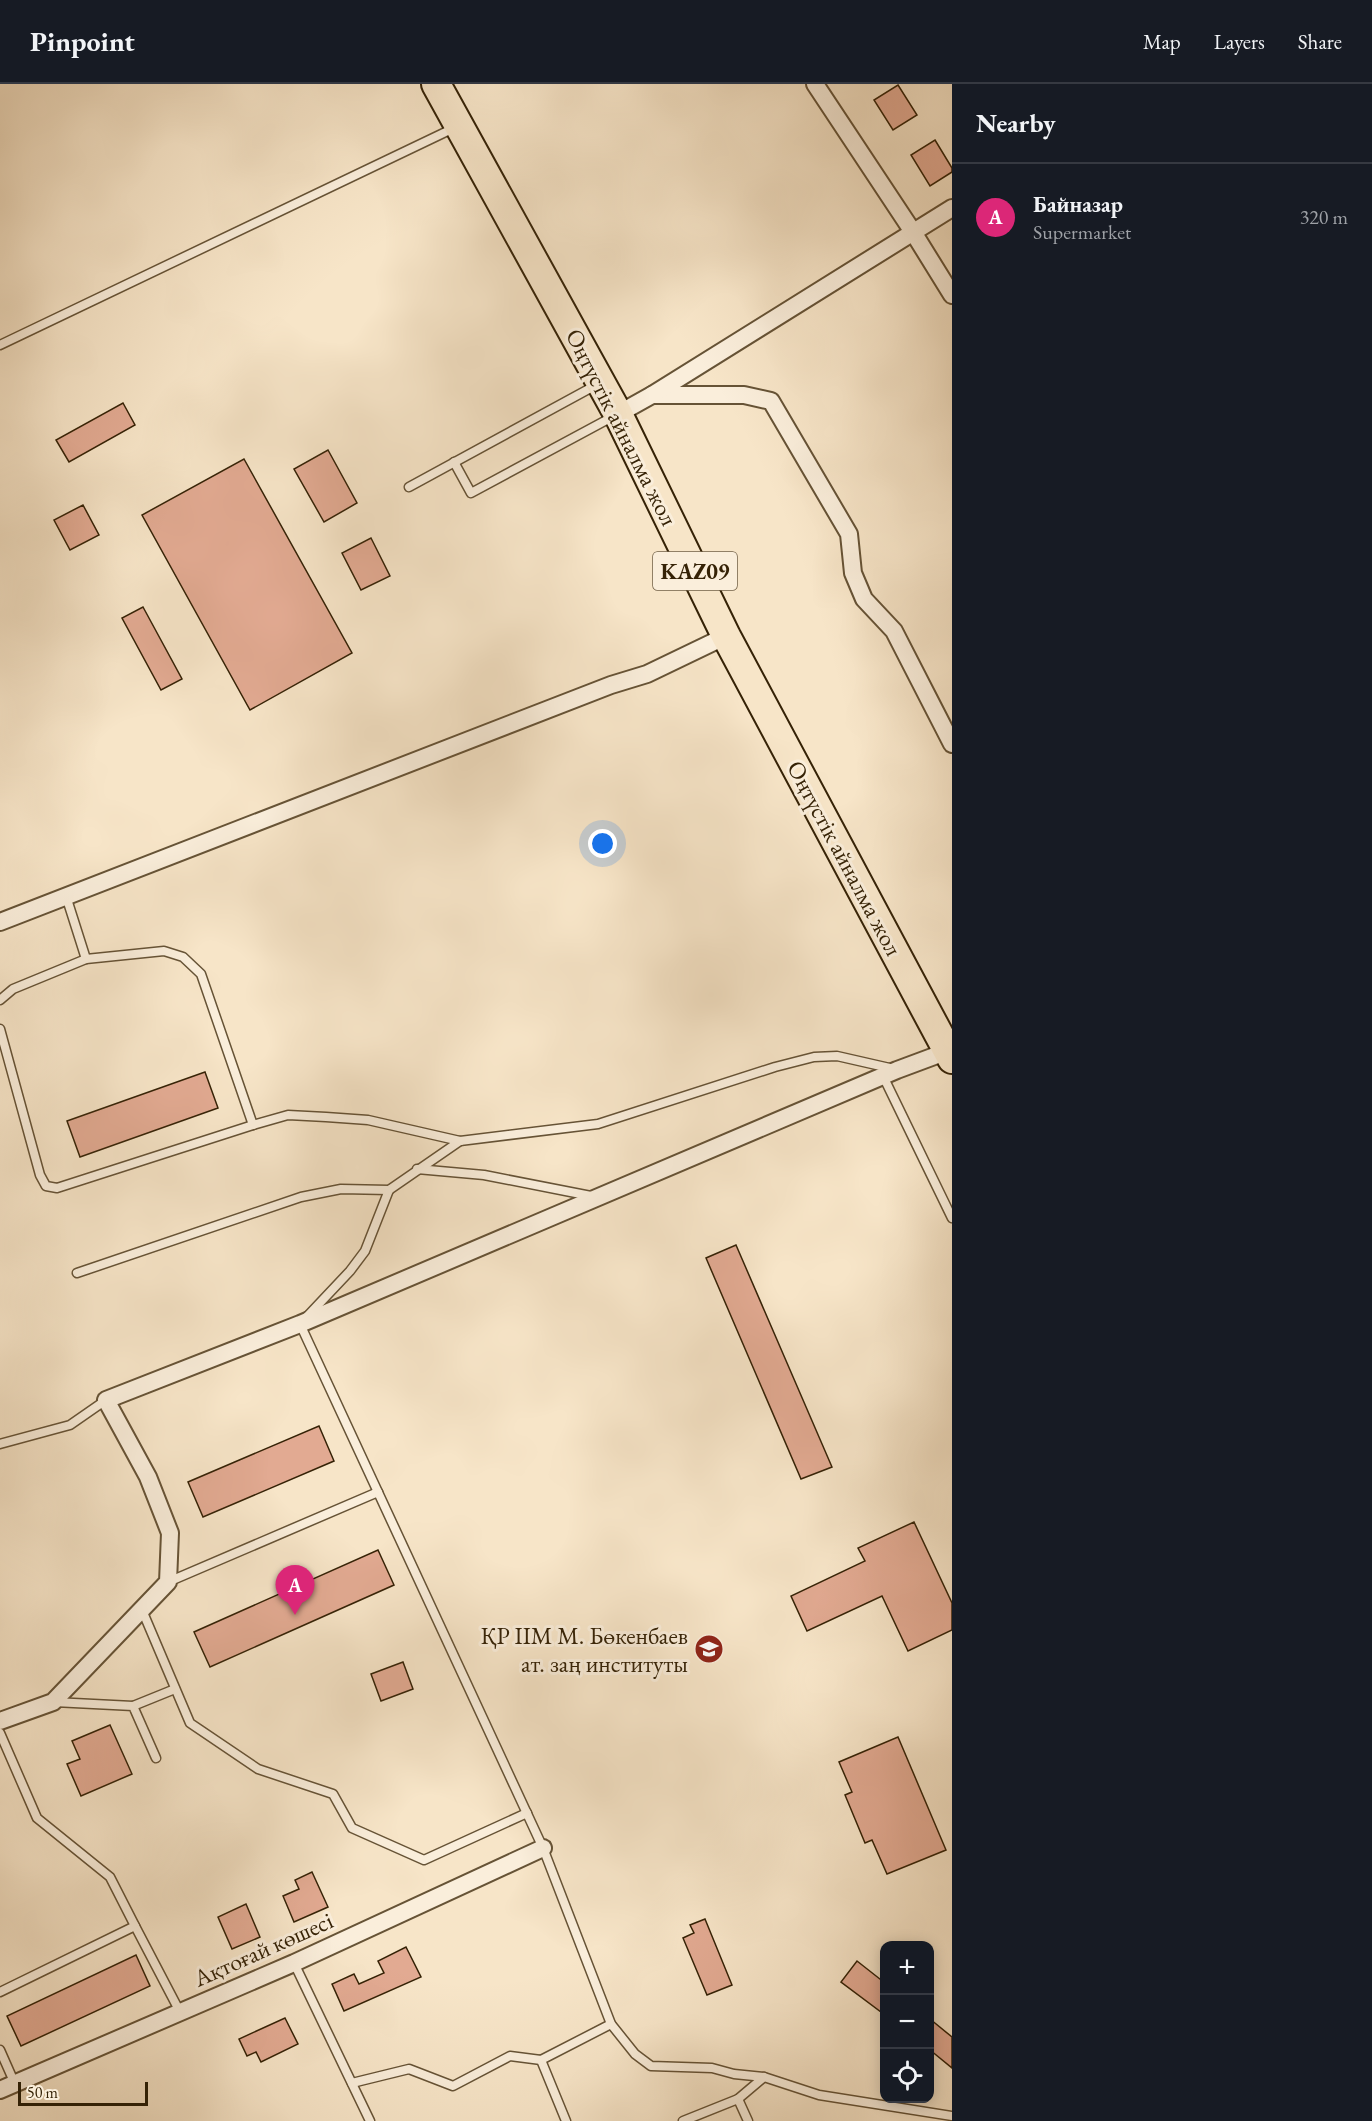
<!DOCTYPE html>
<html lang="en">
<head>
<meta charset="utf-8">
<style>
  body { margin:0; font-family:"EB Garamond",serif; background:#242831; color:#f1f3f6 }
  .controls { position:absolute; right:18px; bottom:18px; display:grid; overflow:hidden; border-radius:12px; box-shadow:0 3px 15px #0003 }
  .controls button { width:54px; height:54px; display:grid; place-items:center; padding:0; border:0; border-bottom:2px solid #363941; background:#171b24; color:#f1f3f6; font:30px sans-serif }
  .scale { position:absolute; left:18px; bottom:15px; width:130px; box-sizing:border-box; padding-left:6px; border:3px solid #352206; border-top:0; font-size:16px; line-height:21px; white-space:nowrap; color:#352206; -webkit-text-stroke:4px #faeedb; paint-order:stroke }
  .you { position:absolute; left:603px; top:760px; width:21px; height:21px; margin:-15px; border:4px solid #fff; border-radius:50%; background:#1a73e8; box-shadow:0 0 0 9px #1a73e833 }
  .badge { display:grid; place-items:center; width:39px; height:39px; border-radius:50%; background:#db2777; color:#fff; font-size:20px; font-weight:700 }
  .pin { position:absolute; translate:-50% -50px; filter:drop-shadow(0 2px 3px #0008) }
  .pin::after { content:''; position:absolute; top:32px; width:21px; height:18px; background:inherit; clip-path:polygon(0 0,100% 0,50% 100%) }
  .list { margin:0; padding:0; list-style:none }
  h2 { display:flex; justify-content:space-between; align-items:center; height:78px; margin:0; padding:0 24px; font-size:26px }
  h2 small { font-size:20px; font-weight:400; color:#9ea1a6 }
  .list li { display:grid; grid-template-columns:39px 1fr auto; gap:18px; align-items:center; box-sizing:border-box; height:108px; padding:0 24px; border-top:2px solid #363941 }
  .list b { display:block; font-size:22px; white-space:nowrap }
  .list p { margin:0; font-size:20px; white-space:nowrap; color:#9ea1a6 }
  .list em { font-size:20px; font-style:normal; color:#9ea1a6 }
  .icon { flex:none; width:33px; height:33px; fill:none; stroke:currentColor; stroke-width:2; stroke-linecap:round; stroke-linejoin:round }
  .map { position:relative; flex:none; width:952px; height:2037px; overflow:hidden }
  header { display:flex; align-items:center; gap:36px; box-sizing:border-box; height:84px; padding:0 30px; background:#171b24; border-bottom:2px solid #363941 }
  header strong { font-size:28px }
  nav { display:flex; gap:33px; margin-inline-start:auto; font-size:21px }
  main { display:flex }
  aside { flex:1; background:#171b24 }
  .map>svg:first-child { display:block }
</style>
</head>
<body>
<header>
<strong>Pinpoint</strong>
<nav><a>Map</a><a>Layers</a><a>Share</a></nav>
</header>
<main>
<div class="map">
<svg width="952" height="2037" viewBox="0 0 952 2037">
  <rect width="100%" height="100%" fill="#f7e5c8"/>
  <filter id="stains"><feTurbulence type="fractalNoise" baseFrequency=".00333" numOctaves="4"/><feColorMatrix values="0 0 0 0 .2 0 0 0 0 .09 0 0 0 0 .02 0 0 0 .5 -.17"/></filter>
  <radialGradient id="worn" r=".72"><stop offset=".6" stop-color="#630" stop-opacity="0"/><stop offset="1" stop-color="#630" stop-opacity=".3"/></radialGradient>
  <!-- building -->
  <g fill="#e2aa92" stroke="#352206" stroke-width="1.5">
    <polygon points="898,1 917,31 893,46 874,16"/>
    <polygon points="935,56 952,84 952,88 930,102 911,71"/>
    <polygon points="123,319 135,341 69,378 56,356"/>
    <polygon points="328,366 357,419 324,438 294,385"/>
    <polygon points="244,375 352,569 250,626 142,431"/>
    <polygon points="83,421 99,451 70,466 54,436"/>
    <polygon points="371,454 390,492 361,506 342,469"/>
    <polygon points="143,523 182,595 161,606 122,534"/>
    <polygon points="205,988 218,1024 80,1073 67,1037"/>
    <polygon points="736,1161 832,1383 801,1395 706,1174"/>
    <polygon points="319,1342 334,1377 203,1433 188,1398"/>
    <polygon points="914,1438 952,1519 952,1546 908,1567 882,1512 807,1547 791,1512 865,1477 858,1464"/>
    <polygon points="378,1466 394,1501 210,1583 194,1548"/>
    <polygon points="403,1578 413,1605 381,1617 371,1590"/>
    <polygon points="110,1641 132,1690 81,1712 67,1680 80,1675 72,1657"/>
    <polygon points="898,1653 946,1766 887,1790 872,1756 865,1759 845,1711 852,1708 839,1678"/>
    <polygon points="312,1788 328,1823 294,1838 283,1812 299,1805 295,1796"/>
    <polygon points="246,1820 260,1853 232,1865 218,1833"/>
    <polygon points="705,1835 732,1901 707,1911 683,1854 694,1849 690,1841"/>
    <polygon points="406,1863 421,1893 344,1927 332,1900 354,1890 359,1900 384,1889 378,1877"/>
    <polygon points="136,1871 150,1902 21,1962 7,1932"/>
    <polygon points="857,1877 885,1899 885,1931 841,1898"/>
    <polygon points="285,1934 298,1960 261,1978 256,1968 247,1972 239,1955"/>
    <polygon points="930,1935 952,1953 952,1984 930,1966"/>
  </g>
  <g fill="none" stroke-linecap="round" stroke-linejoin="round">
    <!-- service casing -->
    <g stroke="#665336" stroke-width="11">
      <g id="service">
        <polyline points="0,261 454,44"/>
        <polyline points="454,378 471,409 614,332"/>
        <polyline points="409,403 598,300"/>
        <polyline points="66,812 86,875"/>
        <polyline points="0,916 13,905 86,875 164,867 183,873 201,890 253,1041 57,1104 46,1102 40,1091 0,945"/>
        <polyline points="883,992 952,1134"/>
        <polyline points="253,1041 288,1031 326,1033 368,1036 460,1057"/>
        <polyline points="417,1085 484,1091 591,1112"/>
        <polyline points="389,1106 365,1167 350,1187 300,1240 543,1764 611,1940 635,1970 651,1982 712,1984 734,1990 764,1993 819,2011 952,2032"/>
        <polyline points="77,1189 301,1113 341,1105 389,1106 460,1057 598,1040 775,983 814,973 837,972 894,985"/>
        <polyline points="0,1360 70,1341 106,1316"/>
        <polyline points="168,1498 378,1408"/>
        <polyline points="142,1526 190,1639 258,1685 333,1710 352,1744 424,1776 527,1729"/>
        <polyline points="54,1618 133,1622 156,1674"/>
        <polyline points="133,1622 175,1605"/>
        <polyline points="0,1649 37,1734 110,1793 135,1842"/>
        <polyline points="294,1879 370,2037"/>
        <polyline points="0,1908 135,1842 180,1928"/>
        <polyline points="0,1966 15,2000"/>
        <polyline points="352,1999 409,1985 453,2002 510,1972 541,1976"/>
        <polyline points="738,2015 748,2037"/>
        <polyline points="566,2037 541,1976 611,1940"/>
        <polyline points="683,2037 738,2015 764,1993"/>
      </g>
    </g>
    <!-- minor casing -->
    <g stroke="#665336" stroke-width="20">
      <g id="minor">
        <polyline points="815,0 913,148 952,211"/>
        <polyline points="652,311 744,311 771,317 849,450 853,489 864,515 894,547 952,660"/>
        <polyline points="618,330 652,311 952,124"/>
        <polyline points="0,838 611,601 647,590 726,552"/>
        <polyline points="0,1637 53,1618 168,1498 170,1449 148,1393 106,1316 300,1240 897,986 948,967"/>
        <polyline points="0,2006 294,1879 543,1764"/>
      </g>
    </g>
    <!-- trunk casing -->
    <g stroke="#352206" stroke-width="32">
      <polyline id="trunk" points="436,0 618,330 726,552 952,975"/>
    </g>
    <!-- service -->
    <use href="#service" stroke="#faeedb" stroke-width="8"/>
    <!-- minor -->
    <use href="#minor" stroke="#faeedb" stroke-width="16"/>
    <!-- trunk -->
    <use href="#trunk" stroke="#f7e5c8" stroke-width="28"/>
  </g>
  <!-- icons -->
  <defs>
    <g id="university-disc" transform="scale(1.5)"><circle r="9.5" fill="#8f2418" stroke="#faeedb"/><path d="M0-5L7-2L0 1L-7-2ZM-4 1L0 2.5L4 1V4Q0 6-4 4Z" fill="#fff"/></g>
  </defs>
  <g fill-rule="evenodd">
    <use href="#university-disc" x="709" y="1565"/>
  </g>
  <g text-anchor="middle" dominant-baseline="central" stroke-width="6" stroke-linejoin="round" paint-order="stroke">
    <!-- shield labels -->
    <rect fill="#faeedb" stroke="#705f46" stroke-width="1.5" x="653" y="468" width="84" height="38" rx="4.5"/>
    <g font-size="22" font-weight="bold" fill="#352206">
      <text x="695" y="487">KAZ09</text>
    </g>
    <!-- street labels -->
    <g font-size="24" fill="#352206" stroke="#faeedb">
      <text transform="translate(622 343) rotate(63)">Оңтүстік айналма жол</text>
      <text transform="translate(845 774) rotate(62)">Оңтүстік айналма жол</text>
      <text transform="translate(263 1865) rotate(-24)">Ақтоғай көшесі</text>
    </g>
    <!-- poi labels -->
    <g font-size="24" fill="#352206" stroke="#faeedb" text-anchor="end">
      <text x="688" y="1551">ҚР ІІМ М. Бөкенбаев<tspan x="688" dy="28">ат. заң институты</tspan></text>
    </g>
  </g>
  <rect width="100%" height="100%" filter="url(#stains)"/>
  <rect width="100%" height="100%" fill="url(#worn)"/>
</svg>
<div class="controls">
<button>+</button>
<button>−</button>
<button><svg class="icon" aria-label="locate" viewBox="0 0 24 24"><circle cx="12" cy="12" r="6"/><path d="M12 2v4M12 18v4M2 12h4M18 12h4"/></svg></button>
</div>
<div class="scale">50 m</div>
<div class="you"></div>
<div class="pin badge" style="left:295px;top:1531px">A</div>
</div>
<aside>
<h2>Nearby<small></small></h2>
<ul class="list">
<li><span class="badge">A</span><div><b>Байназар</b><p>Supermarket</p></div><em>320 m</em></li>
</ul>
</aside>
</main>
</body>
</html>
